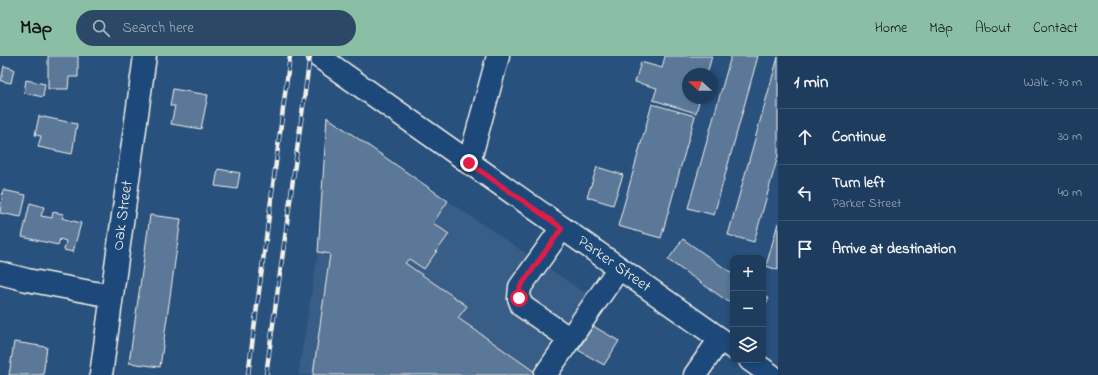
<!DOCTYPE html>
<html lang="en">
<head>
<meta charset="utf-8">
<style>
  body { margin:0; font-family:"Indie Flower",sans-serif; background:#2b4867; color:#f1f3f6 }
  .controls { position:absolute; right:12px; bottom:12px; display:grid; overflow:hidden; border-radius:8px; box-shadow:0 2px 6px #0003 }
  .controls button { width:36px; height:36px; display:grid; place-items:center; padding:0; border:0; border-bottom:1px solid #3c5673; background:#1e3d5e; color:#f1f3f6; font:20px sans-serif }
  .compass { position:absolute; left:682px; top:12px; width:36px; height:36px; border-radius:50%; background:#1e3d5e; box-shadow:0 2px 6px #0003; rotate:291deg }
  .stop { position:absolute; width:12px; height:12px; margin:-9px; border:3px solid #e11d48; border-radius:50%; background:#fff }
  .stop.end { background:#e11d48; border-color:#fff; box-shadow:0 1px 4px #0008 }
  .list { margin:0; padding:0; list-style:none }
  h2 { display:flex; justify-content:space-between; align-items:center; height:52px; margin:0; padding:0 16px; font-size:17px }
  h2 small { font-size:13px; font-weight:400; color:#a1aebc }
  .list li { display:grid; grid-template-columns:26px 1fr auto; gap:12px; align-items:center; box-sizing:border-box; height:56px; padding:0 16px; border-top:1px solid #3c5673 }
  .list b { display:block; font-size:15px; white-space:nowrap }
  .list p { margin:0; font-size:13px; white-space:nowrap; color:#a1aebc }
  .list em { font-size:13px; font-style:normal; color:#a1aebc }
  .icon { flex:none; width:22px; height:22px; fill:none; stroke:currentColor; stroke-width:2; stroke-linecap:round; stroke-linejoin:round }
  .map { position:relative; flex:none; width:778px; height:319px; overflow:hidden }
  header { display:flex; align-items:center; gap:24px; box-sizing:border-box; height:56px; padding:0 20px; background:#8abfa5; color:#111 }
  header strong { font-size:19px }
  nav { display:flex; gap:22px; margin-inline-start:auto; font-size:14px }
  .search { width:280px; height:36px; background:#2b4867; display:flex; align-items:center; gap:10px; box-sizing:border-box; padding:0 14px; border-radius:22px; color:#a1aebc; font-size:15px }
  main { display:flex }
  aside { flex:1; background:#1e3d5e }
  .map>svg:first-child { display:block }
</style>
</head>
<body>
<header>
<strong>Map</strong>
<div class="search"><svg class="icon" aria-label="search" viewBox="0 0 24 24"><circle cx="10" cy="10" r="6"/><path d="M15 15l6 6"/></svg>Search here</div>
<nav><a>Home</a><a>Map</a><a>About</a><a>Contact</a></nav>
</header>
<main>
<div class="map">
<svg width="778" height="319" viewBox="0 0 778 319">
  <rect width="100%" height="100%" fill="#28517e"/>
  <filter id="ink" filterUnits="userSpaceOnUse"><feTurbulence type="fractalNoise" baseFrequency=".025" numOctaves="2"/><feDisplacementMap in="SourceGraphic" scale="8" xChannelSelector="R" yChannelSelector="G"/><feConvolveMatrix kernelMatrix="1 2 1 2 8 2 1 2 1" color-interpolation-filters="sRGB"/></filter>
  <g filter="url(#ink)">
    <!-- built -->
    <polygon fill="#375d86" points="327,61 448,145 603,249 556,319 298,319 318,196"/>
    <!-- building -->
    <g fill="#5b7899" stroke="#f4f1e8">
      <polygon points="48,0 78,0 78,21 69,21 68,33 48,33"/>
      <polygon points="665,0 712,0 707,18 688,18 688,42 700,42 696,57 653,44 657,32 635,26 641,6 662,12"/>
      <polygon points="731,0 758,0 714,159 688,152"/>
      <polygon points="778,1 778,100 754,186 728,179"/>
      <polygon points="4,10 14,13 11,27 1,25"/>
      <polygon points="26,24 45,28 43,41 24,37"/>
      <polygon points="173,33 208,39 201,73 171,68 175,50 170,50"/>
      <polygon points="652,48 695,60 661,182 618,170"/>
      <polygon points="39,60 77,68 72,98 38,91 41,80 35,79"/>
      <polygon points="327,61 448,145 433,167 449,178 424,213 409,203 405,207 467,250 458,262 535,316 533,319 313,319 330,198 318,196"/>
      <polygon points="597,111 623,119 613,149 587,141"/>
      <polygon points="218,113 240,117 237,133 215,130"/>
      <polygon points="3,134 26,139 21,161 0,157"/>
      <polygon points="30,147 44,151 41,160 52,162 53,156 64,158 62,162 81,167 73,196 64,194 66,185 60,183 58,189 22,181"/>
      <polygon points="150,159 181,163 160,311 129,307"/>
      <polygon points="778,167 778,214 766,210"/>
      <polygon points="683,183 733,218 733,249 668,204"/>
      <polygon points="763,239 769,243 763,251"/>
      <polygon points="593,270 619,285 604,309 578,294"/>
      <polygon points="14,286 47,291 43,319 9,319"/>
    </g>
    <g fill="none" stroke-linecap="round" stroke-linejoin="round">
      <!-- minor casing -->
      <g stroke="#f4f1e8" stroke-width="25">
        <g id="minor">
          <polyline points="469,107 498,0"/>
          <polyline points="562,172 520,231 519,242 522,250 570,283"/>
          <polyline points="0,217 27,224 111,240"/>
          <path id="s1" d="M101,319L145,0"/>
          <polyline points="545,319 619,212"/>
          <polyline points="695,319 720,283"/>
        </g>
      </g>
      <!-- major casing -->
      <g stroke="#f4f1e8" stroke-width="25">
        <g id="major">
          <path id="s2" d="M318,0L733,292"/>
          <polyline points="750,304 771,319"/>
        </g>
      </g>
      <!-- minor -->
      <use href="#minor" stroke="#1f4a7a" stroke-width="22"/>
      <!-- major -->
      <use href="#major" stroke="#1f4a7a" stroke-width="22"/>
      <!-- rail casing -->
      <g stroke="#f4f1e8" stroke-width="4.5">
        <g id="rail">
          <polyline points="248,319 290,0"/>
          <polyline points="266,319 310,0"/>
        </g>
      </g>
      <!-- rail -->
      <use href="#rail" stroke="#1f4a7a" stroke-width="3" stroke-dasharray="9" stroke-linecap="butt"/>
    </g>
  </g>
  <g fill="none" stroke-linecap="round" stroke-linejoin="round" filter="url(#ink)">
    <!-- route -->
    <polyline stroke="#e11d48" stroke-width="5" points="469,107 562,172 520,231 519,242"/>
  </g>
  <g text-anchor="middle" dominant-baseline="central" stroke-width="3.5" stroke-linejoin="round" paint-order="stroke">
    <!-- street labels -->
    <g font-size="16" fill="#f4f1e8" stroke="#1f4a7a">
      <text stroke="none"><textPath href="#s1" startOffset="161">Oak Street</textPath></text>
      <text stroke="none"><textPath href="#s2" startOffset="362">Parker Street</textPath></text>
    </g>
  </g>
</svg>
<div class="controls">
<button>+</button>
<button>−</button>
<button><svg class="icon" aria-label="layers" viewBox="0 0 24 24"><path d="M12 4l9 5-9 5-9-5zM3 14l9 5 9-5"/></svg></button>
</div>
<svg class="compass" viewBox="-18 -18 36 36"><path d="M0-13l5 13h-10z" fill="#e53935"/><path d="M0 13l5-13h-10z" fill="#a1aebc"/></svg>
<div class="stop" style="left:519px;top:242px"></div>
<div class="stop end" style="left:469px;top:107px"></div>
</div>
<aside>
<h2>1 min<small>Walk · 70 m</small></h2>
<ul class="list">
<li><svg class="icon" aria-label="ahead" viewBox="0 0 24 24"><path d="M12 20V5M6 11l6-6 6 6"/></svg><div><b>Continue</b></div><em>30 m</em></li>
<li><svg class="icon" aria-label="left" viewBox="0 0 24 24"><path d="M17 20v-9H6M10 6l-5 5 5 5"/></svg><div><b>Turn left</b><p>Parker Street</p></div><em>40 m</em></li>
<li><svg class="icon" aria-label="arrive" viewBox="0 0 24 24"><path d="M6 21V4h12l-3 4 3 4H6"/></svg><div><b>Arrive at destination</b></div></li>
</ul>
</aside>
</main>
</body>
</html>
